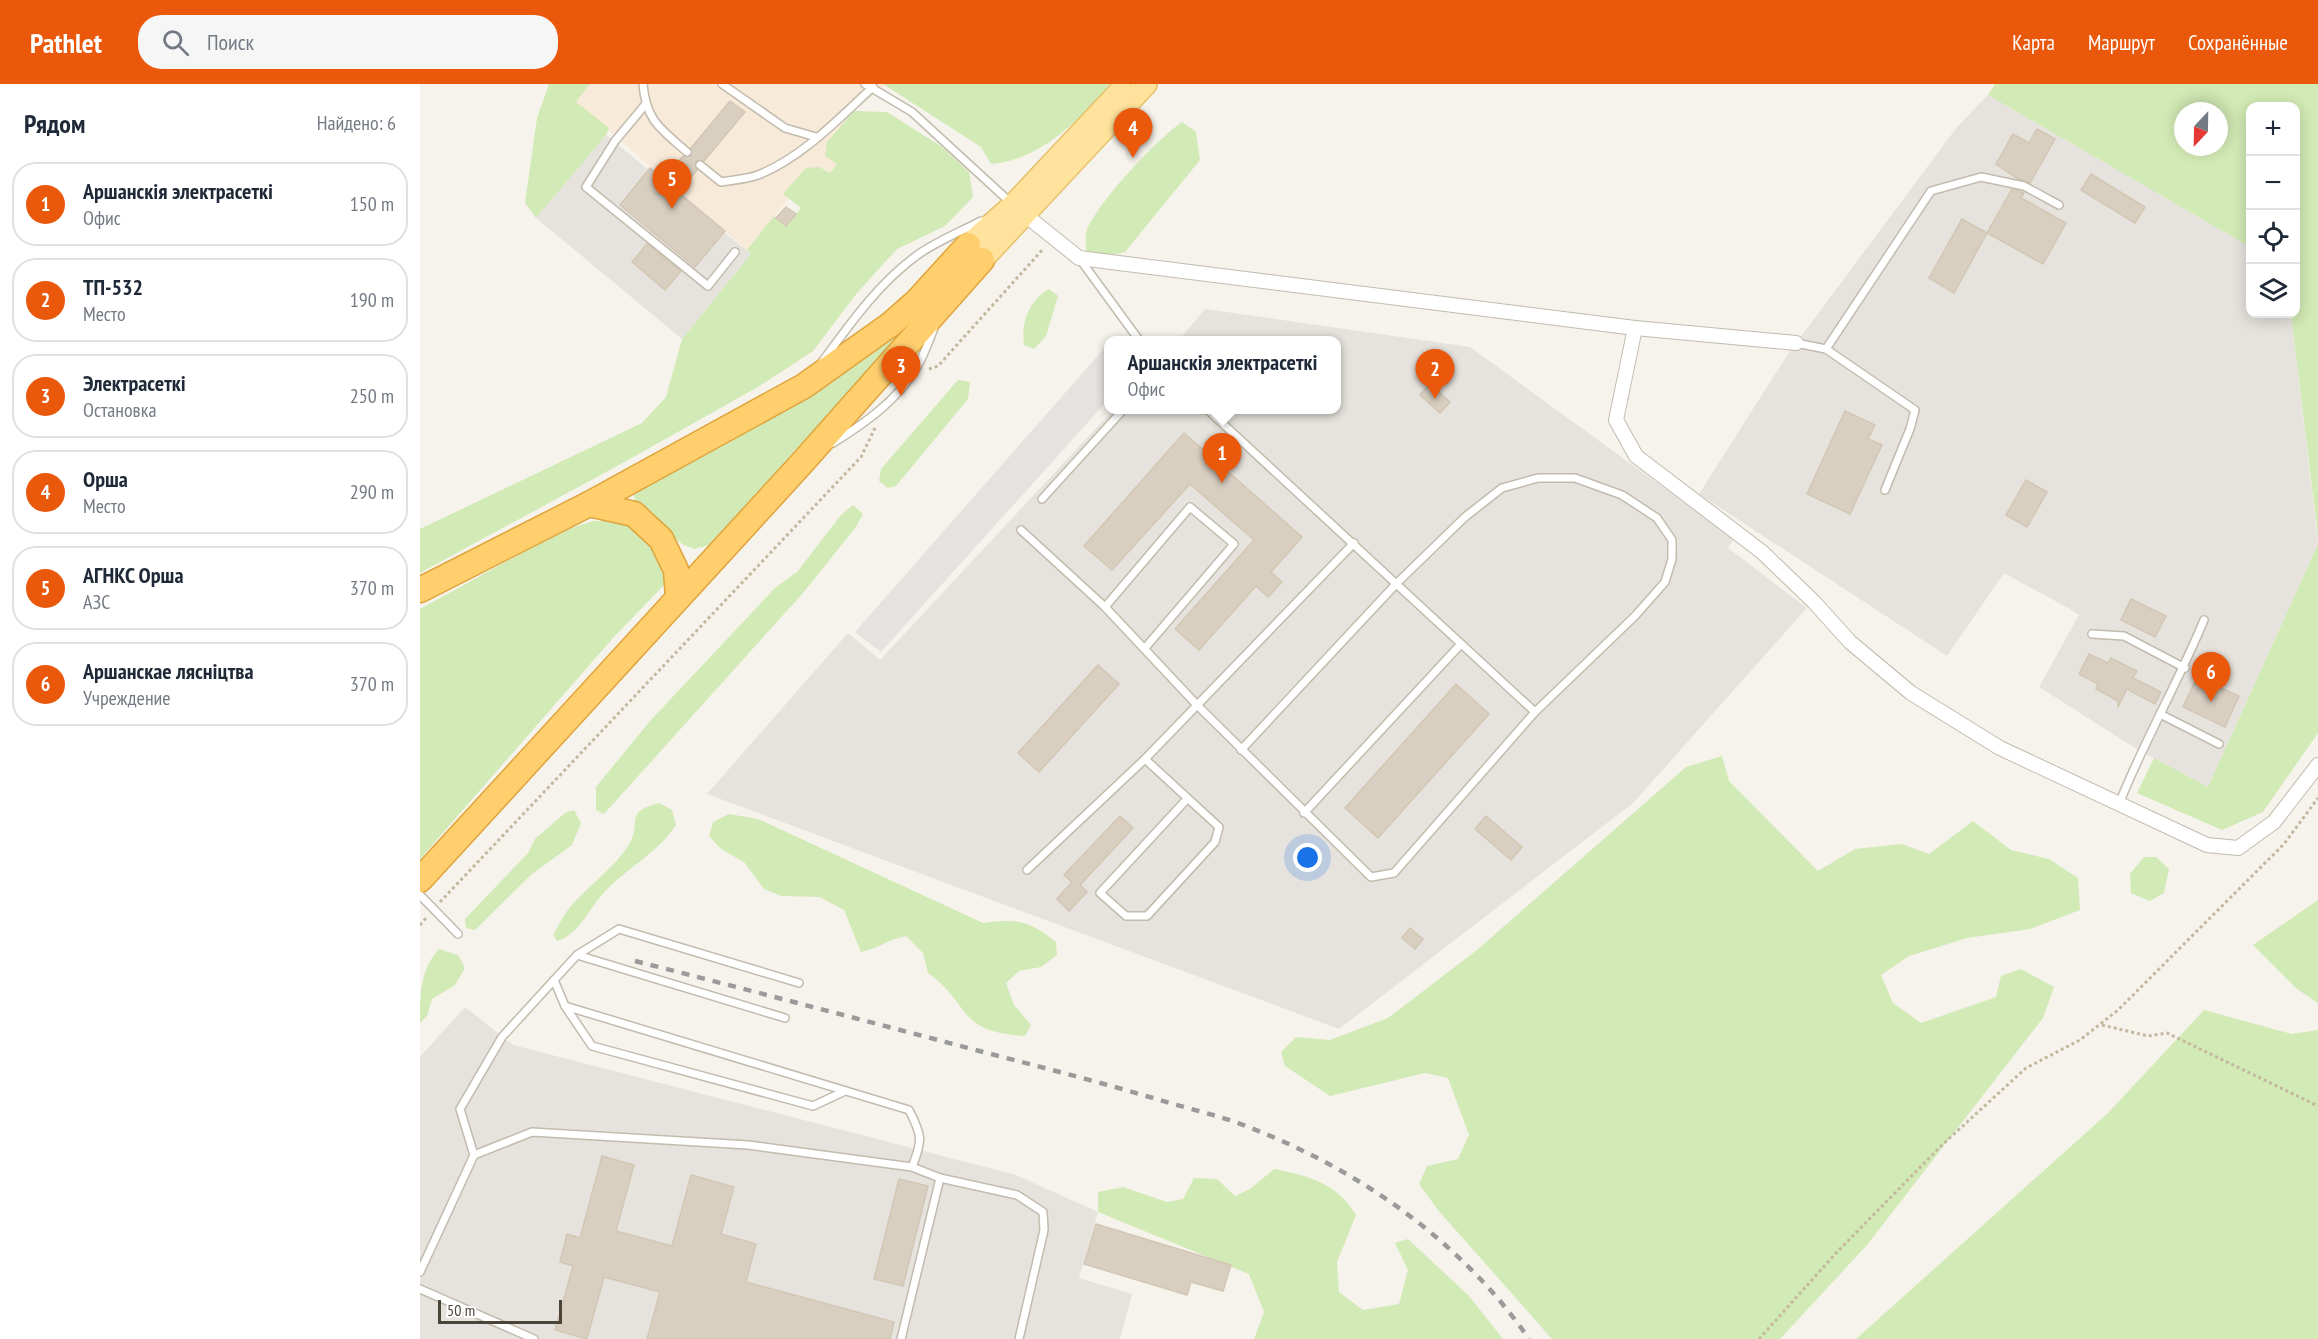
<!DOCTYPE html>
<html lang="ru">
<head>
<meta charset="utf-8">
<style>
  body { margin:0; font-family:"PT Sans Narrow",sans-serif; background:#f6f6f7; color:#1f2937 }
  .controls { position:absolute; right:18px; top:18px; display:grid; overflow:hidden; border-radius:12px; box-shadow:0 3px 15px #0003 }
  .controls button { width:54px; height:54px; display:grid; place-items:center; padding:0; border:0; border-bottom:2px solid #e0e1e3; background:#fff; color:#1f2937; font:30px sans-serif }
  .compass { position:absolute; left:1754px; top:18px; width:54px; height:54px; border-radius:50%; background:#fff; box-shadow:0 3px 15px #0003; rotate:202deg }
  .scale { position:absolute; left:18px; bottom:15px; width:124px; box-sizing:border-box; padding-left:6px; border:3px solid #4b4439; border-top:0; font-size:16px; line-height:21px; white-space:nowrap; color:#4b4439; -webkit-text-stroke:4px #fff; paint-order:stroke }
  .you { position:absolute; left:888px; top:774px; width:21px; height:21px; margin:-15px; border:4px solid #fff; border-radius:50%; background:#1a73e8; box-shadow:0 0 0 9px #1a73e833 }
  .badge { display:grid; place-items:center; width:39px; height:39px; border-radius:50%; background:#ea580c; color:#fff; font-size:20px; font-weight:700 }
  .pin { position:absolute; translate:-50% -50px; filter:drop-shadow(0 2px 3px #0008) }
  .pin::after { content:''; position:absolute; top:32px; width:21px; height:18px; background:inherit; clip-path:polygon(0 0,100% 0,50% 100%) }
  .popup { position:absolute; left:684px; top:252px; width:237px; height:78px; box-sizing:border-box; display:grid; place-content:center; border-radius:12px; background:#fff; filter:drop-shadow(0 2px 4px #0005); font-size:20px; white-space:nowrap; color:#747a83 }
  .popup b { font-size:22px; color:#1f2937 }
  .popup::after { content:''; position:absolute; left:50%; top:100%; margin-left:-12px; border:12px solid transparent; border-top-color:#fff }
  .list { margin:0; padding:0; list-style:none }
  h2 { display:flex; justify-content:space-between; align-items:center; height:78px; margin:0; padding:0 24px; font-size:26px }
  h2 small { font-size:20px; font-weight:400; color:#747a83 }
  .list li { display:grid; grid-template-columns:39px 1fr auto; gap:18px; align-items:center; box-sizing:border-box; height:84px; margin:0 12px 12px; padding:0 12px; border:2px solid #e0e1e3; border-radius:24px }
  .list b { display:block; font-size:22px; white-space:nowrap }
  .list p { margin:0; font-size:20px; white-space:nowrap; color:#747a83 }
  .list em { font-size:20px; font-style:normal; color:#747a83 }
  .icon { flex:none; width:33px; height:33px; fill:none; stroke:currentColor; stroke-width:2; stroke-linecap:round; stroke-linejoin:round }
  .map { position:relative; flex:none; width:1898px; height:1255px; overflow:hidden }
  header { display:flex; align-items:center; gap:36px; box-sizing:border-box; height:84px; padding:0 30px; background:#ea580c; color:#fff }
  header strong { font-size:28px }
  nav { display:flex; gap:33px; margin-inline-start:auto; font-size:21px }
  .search { width:420px; height:54px; background:#f6f6f7; display:flex; align-items:center; gap:15px; box-sizing:border-box; padding:0 21px; border-radius:24px; color:#747a83; font-size:22px }
  main { display:flex }
  aside { flex:1; background:#fff }
  .map>svg:first-child { display:block }
</style>
</head>
<body>
<header>
<strong>Pathlet</strong>
<div class="search"><svg class="icon" aria-label="search" viewBox="0 0 24 24"><circle cx="10" cy="10" r="6"/><path d="M15 15l6 6"/></svg>Поиск</div>
<nav><a>Карта</a><a>Маршрут</a><a>Сохранённые</a></nav>
</header>
<main>
<aside>
<h2>Рядом<small>Найдено: 6</small></h2>
<ul class="list">
<li><span class="badge">1</span><div><b>Аршанскія электрасеткі</b><p>Офис</p></div><em>150 m</em></li>
<li><span class="badge">2</span><div><b>ТП-532</b><p>Место</p></div><em>190 m</em></li>
<li><span class="badge">3</span><div><b>Электрасеткі</b><p>Остановка</p></div><em>250 m</em></li>
<li><span class="badge">4</span><div><b>Орша</b><p>Место</p></div><em>290 m</em></li>
<li><span class="badge">5</span><div><b>АГНКС Орша</b><p>АЗС</p></div><em>370 m</em></li>
<li><span class="badge">6</span><div><b>Аршанскае лясніцтва</b><p>Учреждение</p></div><em>370 m</em></li>
</ul>
</aside>
<div class="map">
<svg width="1898" height="1255" viewBox="0 0 1898 1255">
  <rect width="100%" height="100%" fill="#f6f3ec"/>
  <!-- commercial -->
  <polygon fill="#f7ead8" points="170,0 463,0 465,1 434,27 417,79 410,89 399,83 363,110 369,114 327,166 156,18"/>
  <!-- industrial -->
  <g fill="#e6e2dd">
    <polygon points="1568,11 1830,163 1830,230 1871,230 1898,460 1788,703 1720,667 1619,603 1659,531 1648,524 1584,489 1527,572 1279,410 1368,270 1537,43"/>
    <polygon points="186,51 331,170 262,255 116,134"/>
    <polygon points="785,225 1050,263 1314,455 1308,464 1387,524 1213,719 919,945 287,710 428,549 460,576 693,326 916,326 916,256 759,256"/>
    <polygon points="45,923 93,961 596,1091 678,1128 659,1194 712,1210 700,1255 0,1255 0,973"/>
  </g>
  <!-- green -->
  <g fill="#d2eab5" fill-rule="evenodd">
    <polygon points="129,0 170,0 156,18 189,44 186,51 116,134 105,119 117,34"/>
    <path d="M463,0H690C659,36 621,76 571,80L561,63Z"/>
    <path d="M1575,0H1898V454L1871,230H1876V22H1830V163L1568,11ZM1763,27H1799V63H1763Z"/>
    <polygon points="434,27 467,28 522,63 549,88 553,113 525,142 477,165 437,209 393,267 338,303 208,376 0,489 0,445 222,339 246,313 262,255 331,170 327,166 354,132 366,142 381,124 363,110 386,84 399,83 410,89 417,80 405,72 407,58"/>
    <path d="M762,38L776,48L780,76L705,168L681,174L666,166C666,159 665,149 668,143C683,113 735,57 762,38Z"/>
    <path d="M629,205L638,212L626,252L614,265L604,261C601,239 608,217 629,205Z"/>
    <path d="M482,249L289,461L274,465L262,460L217,422L214,412L216,407C307,357 398,310 482,249Z"/>
    <polygon points="538,296 550,298 548,315 476,402 468,404 459,397 461,385"/>
    <polygon points="433,421 443,430 436,443 383,509 184,730 176,726 176,703 230,637 355,504 377,488 421,431"/>
    <polygon points="173,437 201,437 227,451 246,484 244,501 193,554 0,775 0,525 142,447"/>
    <polygon points="1898,460 1898,649 1843,728 1802,746 1717,709 1734,674 1788,703"/>
    <polygon points="1302,672 1309,697 1398,787 1435,765 1482,760 1509,770 1553,737 1591,766 1629,775 1658,794 1660,826 1610,845 1547,854 1489,872 1461,891 1473,919 1501,939 1576,913 1581,892 1601,885 1634,903 1623,934 1447,1161 1360,1255 1132,1255 1018,1126 999,1100 1007,1082 1038,1075 1049,1051 1028,994 1005,989 910,1012 865,982 861,968 876,953 910,956 968,934 1057,866 1266,683"/>
    <path d="M239,719L252,726L256,741C236,771 204,785 181,812C168,827 157,852 137,857L133,851C138,843 142,834 147,827C166,803 194,785 210,759C222,737 203,729 239,719Z"/>
    <polygon points="154,726 161,739 152,761 112,790 55,846 46,844 45,835 108,769 115,755 145,729"/>
    <path d="M309,730L338,735L563,839C596,834 610,837 636,858L637,871L621,883L599,887L586,899L594,921L611,941L605,952C536,948 552,921 508,889L503,869L486,852C469,855 457,865 441,868L424,826L400,813L361,812L344,805L324,778L301,765L289,752L293,738Z"/>
    <polygon points="1724,773 1736,773 1749,785 1744,809 1730,817 1711,809 1710,790"/>
    <polygon points="1898,816 1898,919 1877,905 1833,861"/>
    <path d="M19,865L38,871L45,884L35,901L12,915L7,932L0,939C0,910 0,886 19,865Z"/>
    <polygon points="1784,926 1872,950 1898,946 1898,1255 1436,1255 1688,1029"/>
    <path d="M854,1085C889,1092 917,1099 936,1131L917,1178L919,1208L943,1226L979,1220L988,1186L975,1159L988,1155L1049,1212L1083,1255H834L844,1228L829,1190L678,1128V1108L703,1103L747,1118L763,1115L774,1094L797,1095L815,1112L830,1105Z"/>
  </g>
  <!-- parking -->
  <polygon fill="#e5e3e0" points="688,260 688,316 461,568 435,548"/>
  <!-- building -->
  <g fill="#d8cfc1" stroke="#d3c7b4" stroke-width="1.5">
    <polygon points="310,17 325,28 284,77 276,77 277,86 258,108 305,147 275,183 200,121 230,84 243,95 263,72 271,72 271,64"/>
    <polygon points="1617,45 1635,55 1610,99 1598,95 1576,80 1593,50 1609,59"/>
    <polygon points="1671,90 1725,123 1715,139 1661,106"/>
    <polygon points="1592,105 1604,109 1601,114 1646,139 1623,180 1567,149"/>
    <polygon points="366,123 376,130 366,142 356,134"/>
    <polygon points="1542,135 1567,149 1534,209 1509,194"/>
    <polygon points="227,160 261,187 245,206 212,178"/>
    <polygon points="1010,300 1030,318 1020,329 1000,311"/>
    <polygon points="1425,327 1455,341 1448,355 1462,361 1430,430 1387,410"/>
    <polygon points="764,349 882,453 851,488 862,498 848,513 836,502 779,566 755,545 834,456 770,400 692,486 664,462"/>
    <polygon points="1606,396 1627,408 1607,443 1586,431"/>
    <polygon points="1711,515 1746,532 1735,553 1701,536"/>
    <polygon points="1669,570 1688,579 1691,574 1717,587 1713,594 1741,608 1735,620 1707,605 1698,623 1698,617 1676,605 1678,600 1659,590"/>
    <polygon points="678,581 699,600 619,688 598,669"/>
    <polygon points="1777,593 1819,612 1805,643 1763,623"/>
    <polygon points="1036,600 1069,630 958,754 925,724"/>
    <polygon points="700,732 713,744 660,801 667,808 649,827 637,815 652,798 644,791"/>
    <polygon points="1066,732 1102,763 1091,776 1055,745"/>
    <polygon points="990,844 1003,855 995,865 982,854"/>
    <polygon points="182,1072 214,1081 196,1147 252,1162 271,1091 314,1103 301,1150 336,1160 326,1198 474,1238 470,1255 227,1255 240,1208 184,1193 167,1255 135,1246 153,1182 140,1178 147,1150 160,1154"/>
    <polygon points="479,1095 508,1102 483,1202 454,1195"/>
    <polygon points="676,1140 811,1181 803,1207 771,1198 767,1211 664,1180"/>
  </g>
  <g fill="none" stroke-linecap="round" stroke-linejoin="round">
    <!-- lane casing -->
    <g stroke="#c2bbae" stroke-width="10">
      <g id="lane">
        <path d="M223,0C226,37 241,45 267,68"/>
        <polyline points="302,0 365,44 396,53"/>
        <polyline points="445,0 492,28 591,119"/>
        <polyline points="225,21 195,57 166,103 288,202 315,168"/>
        <path d="M280,81L301,98C313,96 327,95 338,91C382,74 419,34 453,3L450,0"/>
        <polyline points="659,174 719,256"/>
        <polyline points="1376,259 1406,265 1511,107 1561,93 1604,102 1639,121"/>
        <polyline points="1406,265 1495,326 1490,345 1465,406"/>
        <path d="M402,278C430,240 457,201 496,172C515,158 540,148 561,137"/>
        <path d="M413,359C445,339 477,317 497,283C504,271 509,257 514,244"/>
        <polyline points="622,415 703,326"/>
        <polyline points="601,446 685,523 777,621 951,793 974,789 1115,628 788,326"/>
        <polyline points="685,523 770,423 814,460 725,564"/>
        <polyline points="1672,550 1704,552 1765,584"/>
        <polyline points="1740,630 1799,660"/>
        <polyline points="821,666 977,499 1045,433 1082,404 1118,394 1155,394 1202,411 1237,434 1252,456 1252,475 1245,498 1215,532 1115,628"/>
        <polyline points="725,675 799,743 795,758 727,832 706,832 680,809 767,715"/>
        <path d="M1699,720C1724,657 1758,599 1784,536"/>
        <polyline points="884,729 1041,560"/>
        <polyline points="607,786 725,675 934,459"/>
        <polyline points="0,811 38,850"/>
        <polyline points="157,871 199,845 379,899"/>
        <path d="M134,896L145,922L489,1026C502,1051 503,1056 492,1083"/>
        <polyline points="145,922 172,962 393,1022 425,1007"/>
        <polyline points="54,1071 40,1025 82,953 157,871 365,934"/>
        <polyline points="520,1094 597,1111 623,1128 624,1146 599,1255"/>
        <polyline points="0,1188 54,1071 112,1048 328,1061 492,1083 520,1094 481,1255"/>
        <polyline points="0,1205 114,1255"/>
      </g>
    </g>
    <!-- street casing -->
    <g stroke="#c2bbae" stroke-width="16">
      <g id="street">
        <polyline points="599,126 659,174 1215,244 1376,259"/>
        <polyline points="1215,244 1196,336 1216,372 1342,468 1394,518 1430,558 1491,609 1580,664 1787,761 1818,764 1854,738 1898,681"/>
      </g>
    </g>
    <!-- primary casing -->
    <g stroke="#e6c16a" stroke-width="24">
      <g id="primary">
        <polyline points="548,161 593,121 701,6"/>
        <polyline points="562,176 726,0"/>
      </g>
    </g>
    <!-- highway casing -->
    <g stroke="#e0a43c" stroke-width="27">
      <g id="highway">
        <polyline points="169,420 214,430 241,455 256,486 258,513"/>
        <polyline points="0,506 169,420 384,302 471,240 496,218 548,161"/>
        <polyline points="0,796 381,380 562,176"/>
      </g>
    </g>
    <!-- path -->
    <g stroke="#c4b79f" stroke-width="3" stroke-dasharray="3 3" stroke-linecap="butt">
      <polyline points="509,285 518,282 624,164"/>
      <polyline points="20,818 441,373 455,344"/>
      <polyline points="0,841 6,834"/>
      <polyline points="1682,941 1728,952 1747,949 1898,1022"/>
      <polyline points="1339,1255 1417,1168 1522,1061 1606,984 1660,956 1698,926 1864,760 1898,714"/>
    </g>
    <!-- lane -->
    <use href="#lane" stroke="#fff" stroke-width="7"/>
    <!-- street -->
    <use href="#street" stroke="#fff" stroke-width="14"/>
    <!-- primary -->
    <use href="#primary" stroke="#ffe39c" stroke-width="21"/>
    <!-- highway -->
    <use href="#highway" stroke="#ffcf6e" stroke-width="24"/>
    <!-- rail -->
    <path stroke="#9a9a9a" stroke-width="4.5" stroke-dasharray="8 8" stroke-linecap="butt" d="M215,877C333,907 450,938 567,969C629,985 690,1001 750,1019C777,1027 805,1033 831,1044C941,1087 1042,1158 1109,1255"/>
  </g>
</svg>
<div class="controls">
<button>+</button>
<button>−</button>
<button><svg class="icon" aria-label="locate" viewBox="0 0 24 24"><circle cx="12" cy="12" r="6"/><path d="M12 2v4M12 18v4M2 12h4M18 12h4"/></svg></button>
<button><svg class="icon" aria-label="layers" viewBox="0 0 24 24"><path d="M12 4l9 5-9 5-9-5zM3 14l9 5 9-5"/></svg></button>
</div>
<svg class="compass" viewBox="-18 -18 36 36"><path d="M0-13l5 13h-10z" fill="#e53935"/><path d="M0 13l5-13h-10z" fill="#747a83"/></svg>
<div class="scale">50 m</div>
<div class="you"></div>
<div class="pin badge" style="left:802px;top:399px">1</div>
<div class="popup"><b>Аршанскія электрасеткі</b>Офис</div>
<div class="pin badge" style="left:1015px;top:315px">2</div>
<div class="pin badge" style="left:481px;top:312px">3</div>
<div class="pin badge" style="left:713px;top:74px">4</div>
<div class="pin badge" style="left:252px;top:125px">5</div>
<div class="pin badge" style="left:1791px;top:618px">6</div>
</div>
</main>
</body>
</html>
